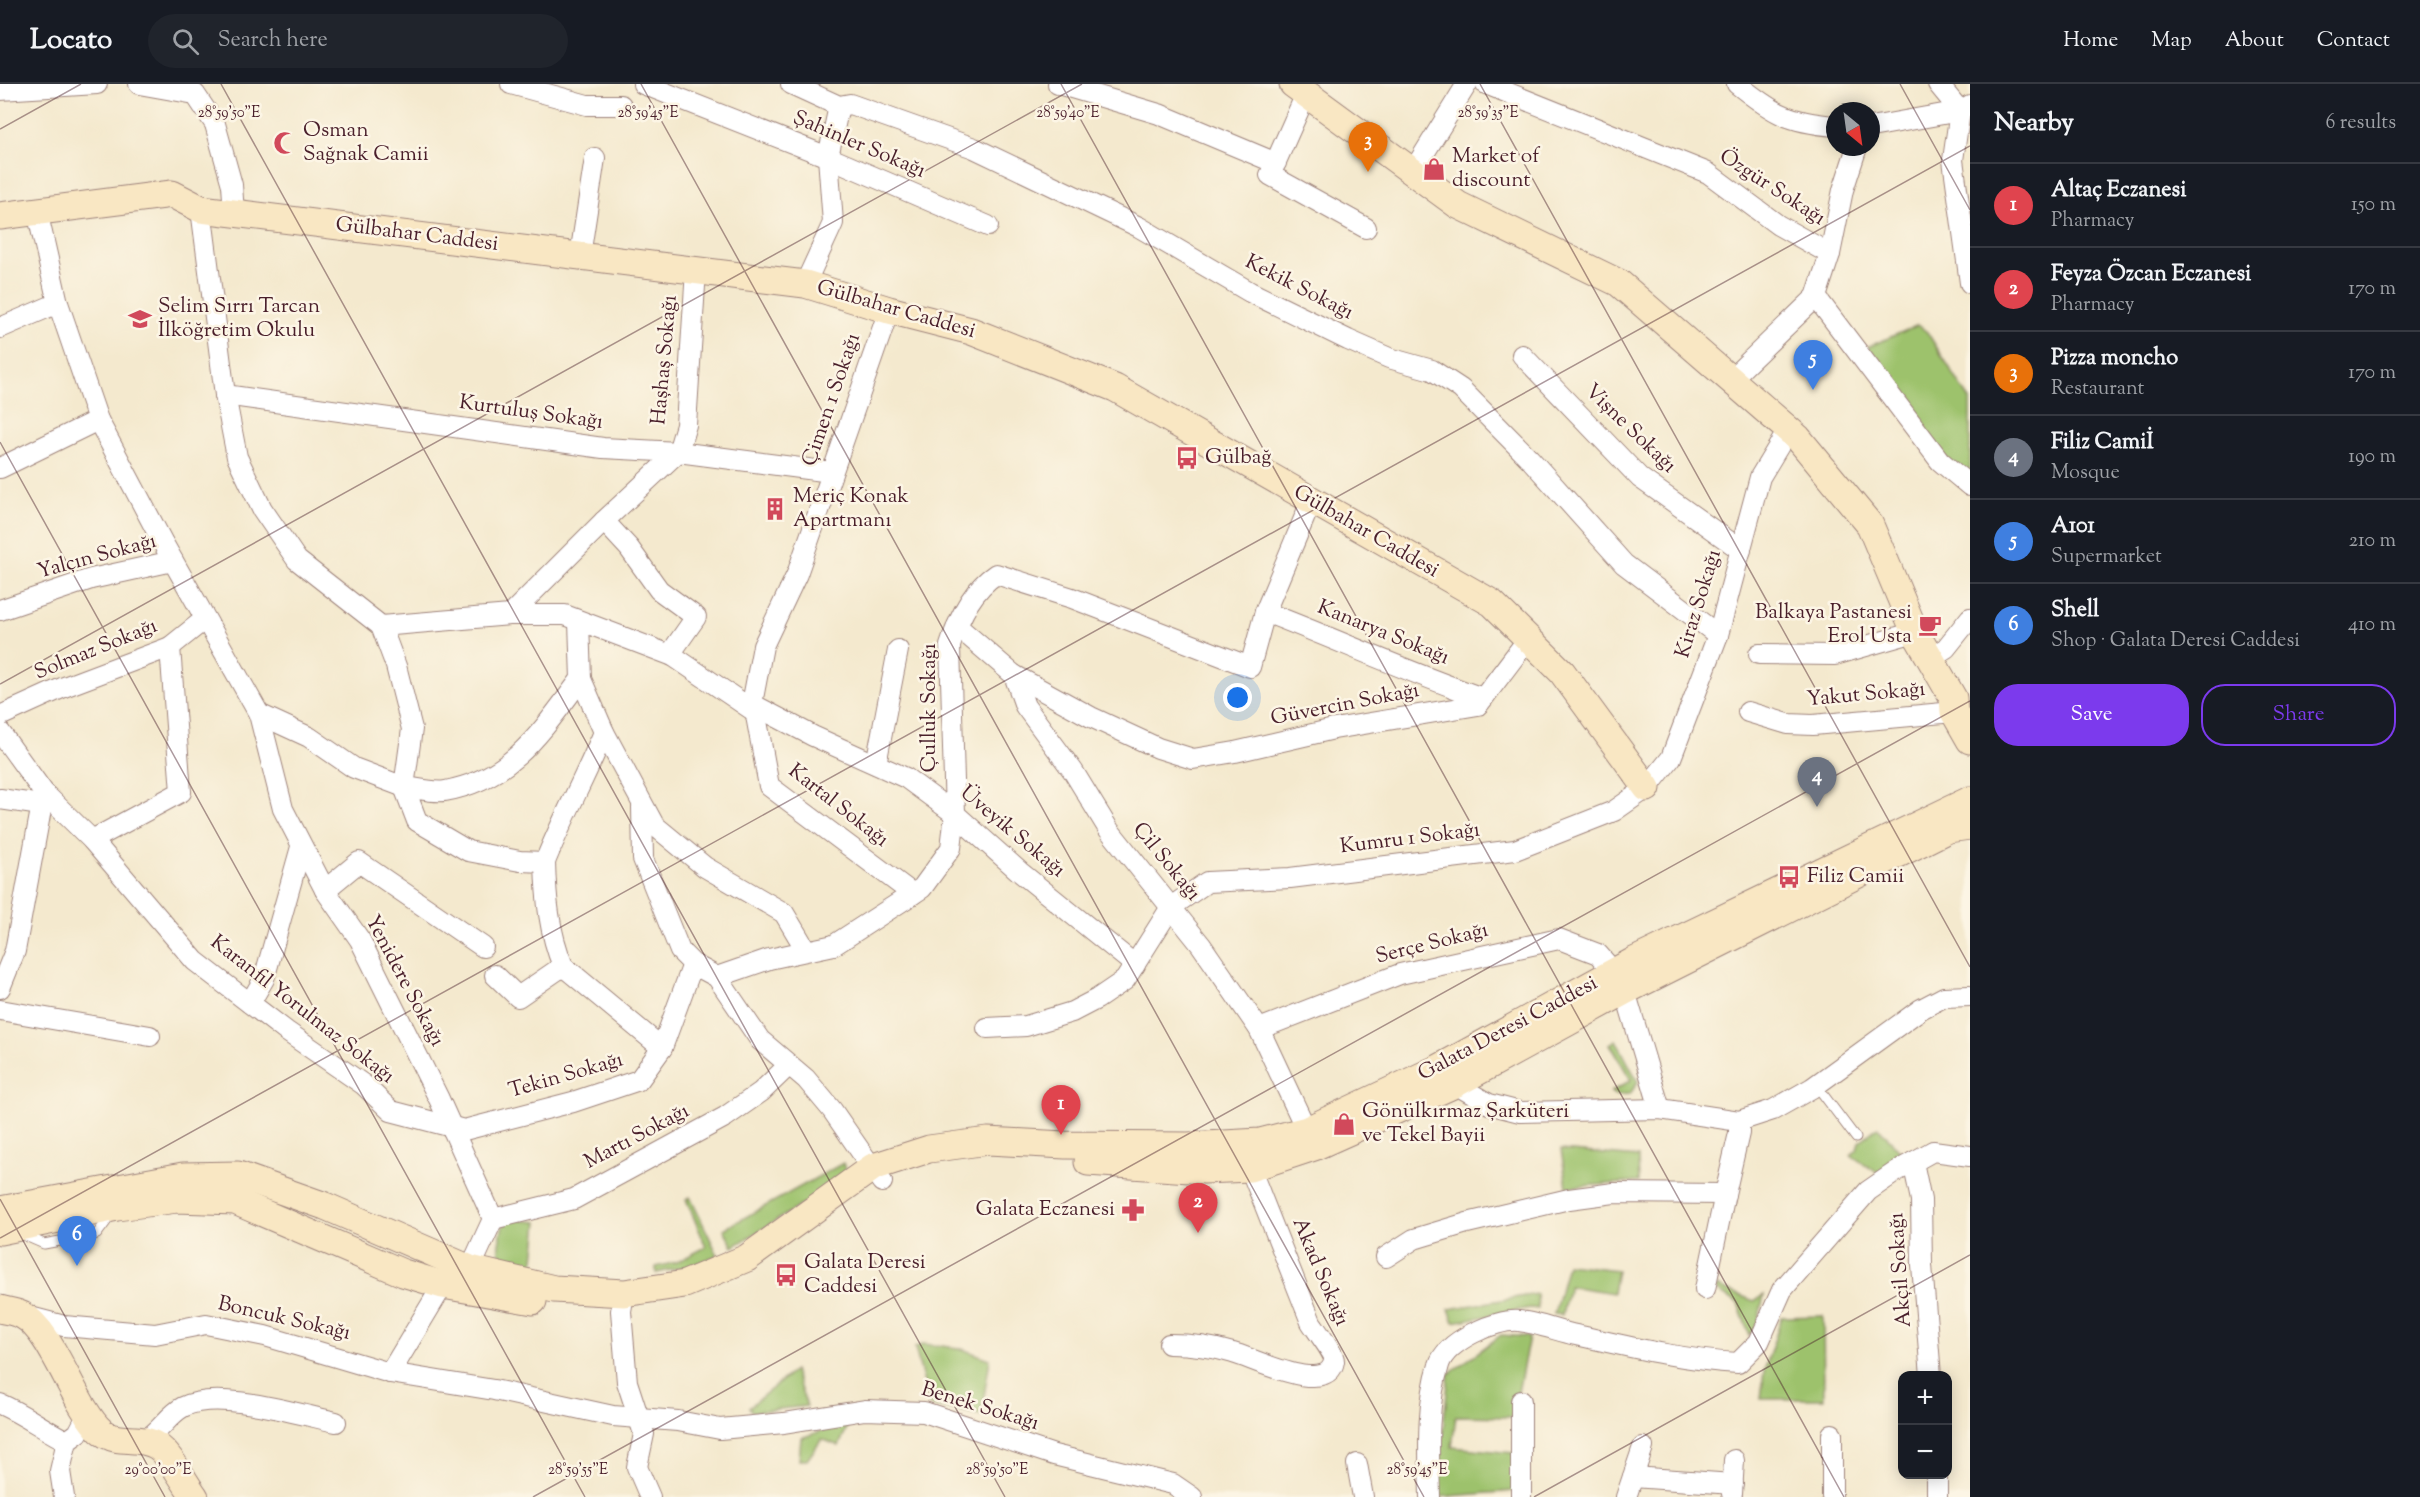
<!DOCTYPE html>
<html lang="en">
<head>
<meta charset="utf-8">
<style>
  body { margin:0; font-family:"Sorts Mill Goudy",serif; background:#20242c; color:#f1f3f6 }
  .controls { position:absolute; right:18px; bottom:18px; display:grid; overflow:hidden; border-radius:12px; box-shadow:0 3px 15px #0003 }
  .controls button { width:54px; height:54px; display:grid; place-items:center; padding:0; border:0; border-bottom:2px solid #363941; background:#171b24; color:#f1f3f6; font:30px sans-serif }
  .compass { position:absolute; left:1826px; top:18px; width:54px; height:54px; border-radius:50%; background:#171b24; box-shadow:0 3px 15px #0003; rotate:151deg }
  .you { position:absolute; left:1238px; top:614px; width:21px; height:21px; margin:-15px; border:4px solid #fff; border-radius:50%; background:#1a73e8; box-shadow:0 0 0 9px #1a73e833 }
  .badge { display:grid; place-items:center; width:39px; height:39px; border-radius:50%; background:#7c3aed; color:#fff; font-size:20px; font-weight:700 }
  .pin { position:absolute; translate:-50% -50px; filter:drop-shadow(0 2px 3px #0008) }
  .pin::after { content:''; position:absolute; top:32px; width:21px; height:18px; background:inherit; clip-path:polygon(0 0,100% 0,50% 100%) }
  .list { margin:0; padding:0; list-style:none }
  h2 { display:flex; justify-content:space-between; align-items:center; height:78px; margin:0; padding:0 24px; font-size:26px }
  h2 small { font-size:20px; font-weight:400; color:#9ea1a6 }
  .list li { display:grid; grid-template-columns:39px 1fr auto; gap:18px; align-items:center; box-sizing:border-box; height:84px; padding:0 24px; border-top:2px solid #363941 }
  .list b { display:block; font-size:22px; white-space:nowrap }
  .list p { margin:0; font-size:20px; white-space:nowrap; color:#9ea1a6 }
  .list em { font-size:20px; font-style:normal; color:#9ea1a6 }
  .actions { display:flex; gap:12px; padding:18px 24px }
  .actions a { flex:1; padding:14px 0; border:2px solid #7c3aed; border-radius:24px; text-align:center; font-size:21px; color:#7c3aed }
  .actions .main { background:#7c3aed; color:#fff }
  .icon { flex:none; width:33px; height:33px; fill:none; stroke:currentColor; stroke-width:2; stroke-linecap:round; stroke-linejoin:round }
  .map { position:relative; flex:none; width:1970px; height:1413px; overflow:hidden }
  header { display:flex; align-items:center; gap:36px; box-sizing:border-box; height:84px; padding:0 30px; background:#171b24; border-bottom:2px solid #363941 }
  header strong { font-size:28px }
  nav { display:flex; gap:33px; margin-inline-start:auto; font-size:21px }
  .search { width:420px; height:54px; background:#20242c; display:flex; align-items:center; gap:15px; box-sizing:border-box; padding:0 21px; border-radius:33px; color:#9ea1a6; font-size:22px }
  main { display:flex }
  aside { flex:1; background:#171b24 }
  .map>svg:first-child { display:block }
</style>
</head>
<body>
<header>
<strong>Locato</strong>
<div class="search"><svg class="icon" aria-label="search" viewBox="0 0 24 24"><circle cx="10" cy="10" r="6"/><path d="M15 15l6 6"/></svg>Search here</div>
<nav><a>Home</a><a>Map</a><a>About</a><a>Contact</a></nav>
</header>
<main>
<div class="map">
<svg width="1970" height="1413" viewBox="0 0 1970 1413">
  <rect width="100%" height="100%" fill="#fcf5e5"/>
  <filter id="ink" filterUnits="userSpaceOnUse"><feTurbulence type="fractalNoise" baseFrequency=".0167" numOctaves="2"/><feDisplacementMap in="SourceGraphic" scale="12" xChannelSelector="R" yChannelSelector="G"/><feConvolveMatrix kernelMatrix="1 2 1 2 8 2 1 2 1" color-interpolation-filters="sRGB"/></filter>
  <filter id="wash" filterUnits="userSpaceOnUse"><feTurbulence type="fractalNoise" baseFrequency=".008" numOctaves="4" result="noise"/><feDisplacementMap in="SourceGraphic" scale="24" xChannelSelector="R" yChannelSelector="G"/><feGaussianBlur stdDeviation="1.35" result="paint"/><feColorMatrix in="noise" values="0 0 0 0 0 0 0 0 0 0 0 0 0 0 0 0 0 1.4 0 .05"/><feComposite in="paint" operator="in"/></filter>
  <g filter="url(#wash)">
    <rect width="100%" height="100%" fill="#f4e9ce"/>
    <!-- green -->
    <g fill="#9dc26c" stroke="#74704c" stroke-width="1.5">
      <polygon points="1918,241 1927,248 1970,316 1970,395 1943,372 1863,265"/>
      <polygon points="1616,956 1638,998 1630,1010 1615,1011 1611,1008 1631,996 1610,960"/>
      <polygon points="1878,1043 1904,1071 1879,1090 1851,1071 1857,1066 1859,1058"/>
      <polygon points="1561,1066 1638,1073 1639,1098 1567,1103"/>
      <polygon points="843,1079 847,1093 733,1163 724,1145"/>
      <polygon points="690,1113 718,1171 690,1182 656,1189 656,1183 677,1178 706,1163 686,1115"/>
      <path d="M509,1135L538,1138L533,1185C497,1178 493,1175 504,1139Z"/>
      <polygon points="1567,1180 1617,1186 1613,1209 1569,1202 1562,1231 1554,1230"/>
      <polygon points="1716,1202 1754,1217 1764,1211 1757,1242 1749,1251 1738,1219 1715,1206"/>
      <polygon points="1537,1210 1538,1225 1530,1224 1454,1238 1449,1225"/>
      <polygon points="1823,1232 1824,1315 1761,1315 1764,1287 1782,1233"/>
      <polygon points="1501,1251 1529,1253 1513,1333 1456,1332 1452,1363 1514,1369 1515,1407 1436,1413 1449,1290"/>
      <polygon points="923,1260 959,1264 990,1275 981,1331 930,1322 915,1264"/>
      <polygon points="794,1287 807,1322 752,1328 749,1323"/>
      <polygon points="850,1337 839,1362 822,1355 807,1376 799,1376 801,1354"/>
    </g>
  </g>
  <g filter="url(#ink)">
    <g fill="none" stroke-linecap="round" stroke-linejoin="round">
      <!-- lane casing -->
      <g stroke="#9f847c" stroke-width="11">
        <g id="lane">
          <polyline points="1816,1001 1856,1054"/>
          <polyline points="21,1150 44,1160 97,1150 112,1130"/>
        </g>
      </g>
      <!-- street casing -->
      <g stroke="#9f847c" stroke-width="22">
        <g id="street">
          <polyline points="139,0 195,10 215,40 232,101 234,129"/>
          <polyline points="511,0 587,21 621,21"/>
          <polyline points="643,0 828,73 988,142"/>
          <polyline points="791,0 839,22 850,20 974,64 1139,143 1250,208 1348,256 1389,274 1432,286 1461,305 1530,375 1624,480 1718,551"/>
          <polyline points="1058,0 1159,30 1276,79"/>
          <polyline points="1486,0 1708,89 1778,141 1830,170"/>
          <path d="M1737,0C1773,29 1788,38 1835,42"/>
          <polyline points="0,6 97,0"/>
          <polyline points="1306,10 1270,91 1366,144"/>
          <polyline points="1970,21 1960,27 1953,76 1970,199"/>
          <polyline points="1871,43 1960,27 1938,0"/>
          <polyline points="1412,89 1467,0"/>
          <polyline points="201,125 225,311 237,373 262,425 297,476 381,542 510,531 604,437 678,368 686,341 696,186"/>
          <polyline points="37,127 58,219 98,336 163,459 259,630 309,653 354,684 404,703 412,645 396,582 381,542"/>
          <polyline points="580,172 595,74"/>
          <polyline points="805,200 833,139 828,73 839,22"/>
          <polyline points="1816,213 1940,377 1970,402"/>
          <polyline points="0,244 58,219"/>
          <polyline points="1522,271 1640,394 1741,466"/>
          <polyline points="1732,294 1816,213 1830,170 1843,106 1857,63"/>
          <polyline points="225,311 603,364 678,368 831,388"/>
          <polyline points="0,384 98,336"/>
          <polyline points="604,437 629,464 659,506 696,533 675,563 673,572"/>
          <polyline points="0,526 91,495 173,477"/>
          <path d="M1265,528C1339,556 1409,589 1483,614"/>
          <polyline points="510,531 565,531 673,572 751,625 763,562 797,490 889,226"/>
          <polyline points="579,538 581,595 604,648"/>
          <polyline points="957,542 1014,591 1025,622 1073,687 1109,746 1201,861 1259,945 1312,1058"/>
          <polyline points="1759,570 1835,571 1915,548"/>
          <polyline points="1930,574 1946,564 1970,534"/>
          <polyline points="1014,591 1091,633 1158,664 1193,675 1235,668 1334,645 1478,621 1528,555"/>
          <path d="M581,595C543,645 513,695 445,707C433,709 416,704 404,703L417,737L468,767L520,777L545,778C563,733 586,692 604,648L654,741L705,783L784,829L806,866"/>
          <polyline points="754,621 813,652 906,694 955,730 1020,788 1135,881"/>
          <polyline points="754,621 769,702 913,810"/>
          <polyline points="1748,628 1788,640 1813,641 1954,628"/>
          <polyline points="259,630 283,725 325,806 360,856 439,1015 493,1135 470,1185 443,1201 390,1289"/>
          <polyline points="0,632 64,603 170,563 205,535"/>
          <polyline points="0,648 44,709 92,756 195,877 286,947 364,1001 391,1027 464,1046 573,1018 639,996 662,964 693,880"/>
          <polyline points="876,680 898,566"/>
          <polyline points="0,715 41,721"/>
          <polyline points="642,723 643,775 680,867 693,880 717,893 760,956 806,995 832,1026 882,1098"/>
          <polyline points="92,756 181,708 170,563"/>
          <path d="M545,778C546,814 549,848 563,882L662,964"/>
          <polyline points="325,806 359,778 483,863"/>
          <polyline points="495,891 518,913 563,882"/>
          <path d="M717,893L769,875L834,861L922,804L951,764L955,730L950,562C958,536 972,506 996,490L1072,514L1250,583L1265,528L1311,418"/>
          <polyline points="0,904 15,867 44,709"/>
          <polyline points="250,919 264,895 301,763"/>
          <polyline points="0,926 150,952"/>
          <polyline points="987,944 1026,942 1072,928 1097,915 1125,896 1171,823 1207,798 1290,794 1515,766 1614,727 1647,704 1671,674 1718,551 1760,393 1789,345"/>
          <polyline points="1259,945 1400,890 1559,855 1598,870 1613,887 1625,907 1660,1025"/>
          <polyline points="1448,992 1455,1000 1489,1020 1520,1028 1660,1025 1739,1037 1773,1026 1812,1004 1921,925 1944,913 1970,912"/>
          <polyline points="1913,1078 1921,1116 1922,1181 1931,1292"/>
          <polyline points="493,1135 574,1115 725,1033 761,1008 788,982"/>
          <polyline points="1386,1173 1414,1155 1467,1139 1569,1115 1614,1109 1725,1110 1739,1049 1739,1037"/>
          <polyline points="1705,1205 1725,1110"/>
          <polyline points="624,1209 621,1227 627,1298 644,1350 637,1383 650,1413"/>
          <polyline points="26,1232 64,1242 155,1250 206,1240 265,1252 390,1289 494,1306 613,1332 678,1337 720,1345 784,1339 865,1326 924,1328 1054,1371 1173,1400 1192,1413"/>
          <path d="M1169,1260C1190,1260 1213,1263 1233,1269C1253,1274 1328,1313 1334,1277C1335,1270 1316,1246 1311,1238L1250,1084"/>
          <polyline points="1521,1317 1521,1413"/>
          <path d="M0,1320C24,1330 44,1346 67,1357"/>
          <path d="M145,1356C160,1348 168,1331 183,1323C218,1305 297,1330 336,1338"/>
          <polyline points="1357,1380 1363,1413"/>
          <polyline points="1937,1390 1937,1413"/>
          <polyline points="1633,1393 1733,1400"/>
          <polyline points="1732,1410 1734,1376"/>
          <polyline points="64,1413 60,1387 67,1357 78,1349 88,1330"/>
          <path d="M1430,1413C1429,1371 1426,1322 1439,1281C1446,1257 1495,1235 1519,1237C1537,1239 1558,1247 1576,1251C1630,1263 1683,1276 1738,1279L1759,1258L1782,1206L1868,1107L1897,1087L1933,1067L1970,1072"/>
          <polyline points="1626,1413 1643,1363"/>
          <polyline points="1832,1413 1832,1350"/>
        </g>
      </g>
      <!-- secondary casing -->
      <g stroke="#9f847c" stroke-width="29">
        <g id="secondary">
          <polyline points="1293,0 1458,121 1619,199 1798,354 1870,441 1915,548 1953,614 1954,628 1970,656"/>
          <polyline points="0,132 172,110 201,125 805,200 889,226 971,247 1115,304 1492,519 1562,588 1647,704"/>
          <polyline points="1088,1078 1204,1086 1250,1084 1314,1063 1455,1000 1625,907 1948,745 1970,742"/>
          <polyline points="0,1126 183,1092 238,1091 325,1122 470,1185 554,1205 624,1209 685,1200 747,1174 873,1083 929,1065 988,1057 1065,1061 1188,1062 1260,1058 1307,1046 1439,984 1634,877 1970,716"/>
          <polyline points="0,1147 117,1123 177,1115 235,1117 403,1189 443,1201 533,1217"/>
          <path d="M0,1225C7,1227 16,1228 22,1231C53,1247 74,1322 101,1347C118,1362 139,1350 157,1362C169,1369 186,1401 195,1413"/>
        </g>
      </g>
      <!-- lane -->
      <use href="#lane" stroke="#fff" stroke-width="9"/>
      <!-- street -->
      <use href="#street" stroke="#fff" stroke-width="20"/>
      <!-- secondary -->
      <use href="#secondary" stroke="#f9e7c3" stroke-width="27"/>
    </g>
  </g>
  <!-- ticks -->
  <path fill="none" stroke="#4a1f2b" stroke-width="1.5" stroke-opacity="0.45" d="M221,0L1005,1413M641,0L1424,1413M1061,0L1844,1413M1480,0L1970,883M1900,0L1970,126M0,45L81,0M0,358L585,1413M0,600L1082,0M0,1115L165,1413M0,1154L1970,62M533,1413L1970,617M1534,1413L1970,1171"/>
  <!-- icons -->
  <defs>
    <g id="mosque-bare" transform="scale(1.8)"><path d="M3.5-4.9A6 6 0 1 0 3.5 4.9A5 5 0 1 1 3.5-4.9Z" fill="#d1495b" stroke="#fcf5e5" stroke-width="2.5" paint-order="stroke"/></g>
    <g id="shop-bare" transform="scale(1.8)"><path d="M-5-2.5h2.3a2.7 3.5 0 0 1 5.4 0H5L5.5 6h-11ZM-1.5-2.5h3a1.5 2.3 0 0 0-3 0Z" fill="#d1495b" stroke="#fcf5e5" stroke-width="2.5" paint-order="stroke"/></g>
    <g id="school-bare" transform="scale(1.8)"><path d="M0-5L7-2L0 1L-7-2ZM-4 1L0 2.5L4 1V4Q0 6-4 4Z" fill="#d1495b" stroke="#fcf5e5" stroke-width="2.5" paint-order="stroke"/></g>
    <g id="bus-bare" transform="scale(1.8)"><path d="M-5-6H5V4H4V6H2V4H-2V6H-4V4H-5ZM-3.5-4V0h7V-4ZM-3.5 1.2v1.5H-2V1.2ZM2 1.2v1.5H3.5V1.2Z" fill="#d1495b" stroke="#fcf5e5" stroke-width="2.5" paint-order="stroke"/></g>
    <g id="building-bare" transform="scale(1.8)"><path d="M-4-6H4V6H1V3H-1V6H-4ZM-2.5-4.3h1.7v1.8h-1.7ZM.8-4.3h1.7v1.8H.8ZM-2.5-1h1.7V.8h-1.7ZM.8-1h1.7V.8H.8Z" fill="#d1495b" stroke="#fcf5e5" stroke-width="2.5" paint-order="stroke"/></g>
    <g id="cafe-bare" transform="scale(1.8)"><path d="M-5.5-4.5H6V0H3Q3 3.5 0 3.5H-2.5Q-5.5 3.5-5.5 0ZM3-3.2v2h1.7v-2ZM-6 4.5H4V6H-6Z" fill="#d1495b" stroke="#fcf5e5" stroke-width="2.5" paint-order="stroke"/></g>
    <g id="pharmacy-bare" transform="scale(1.8)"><path d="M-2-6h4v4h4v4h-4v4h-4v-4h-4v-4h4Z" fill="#d1495b" stroke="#fcf5e5" stroke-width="2.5" paint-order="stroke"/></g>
  </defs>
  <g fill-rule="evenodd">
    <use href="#mosque-bare" x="285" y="59"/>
    <use href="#shop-bare" x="1434" y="85"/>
    <use href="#school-bare" x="140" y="235"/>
    <use href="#bus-bare" x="1187" y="374"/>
    <use href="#building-bare" x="775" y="425"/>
    <use href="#cafe-bare" x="1930" y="541"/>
    <use href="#bus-bare" x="1789" y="793"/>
    <use href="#shop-bare" x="1344" y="1040"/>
    <use href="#pharmacy-bare" x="1133" y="1126"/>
    <use href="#bus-bare" x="786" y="1191"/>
  </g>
  <g text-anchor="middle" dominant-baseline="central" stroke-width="5" stroke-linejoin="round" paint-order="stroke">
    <!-- poi labels -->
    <g font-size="21" fill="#4a1f2b" stroke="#fcf5e5" text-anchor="start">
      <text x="303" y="47">Osman<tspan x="303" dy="24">Sağnak Camii</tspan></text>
      <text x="1452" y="73">Market of<tspan x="1452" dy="24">discount</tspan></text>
      <text x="158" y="223">Selim Sırrı Tarcan<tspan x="158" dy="24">İlköğretim Okulu</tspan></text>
      <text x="1205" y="374">Gülbağ</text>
      <text x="793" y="413">Meriç Konak<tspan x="793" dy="24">Apartmanı</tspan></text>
      <text x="1912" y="529" text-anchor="end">Balkaya Pastanesi<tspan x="1912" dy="24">Erol Usta</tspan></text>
      <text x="1807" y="793">Filiz Camii</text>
      <text x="1362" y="1028">Gönülkırmaz Şarküteri<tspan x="1362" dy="24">ve Tekel Bayii</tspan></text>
      <text x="1115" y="1126" text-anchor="end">Galata Eczanesi</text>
      <text x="804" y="1179">Galata Deresi<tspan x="804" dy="24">Caddesi</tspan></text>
    </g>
    <!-- street labels -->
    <g font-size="21" fill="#4a1f2b" stroke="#fcf5e5">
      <text transform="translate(859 61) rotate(23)">Şahinler Sokağı</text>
      <text transform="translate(1772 104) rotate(33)">Özgür Sokağı</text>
      <text transform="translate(417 151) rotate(7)">Gülbahar Caddesi</text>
      <text transform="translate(1299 204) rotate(27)">Kekik Sokağı</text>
      <text transform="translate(896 226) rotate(16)">Gülbahar Caddesi</text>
      <text transform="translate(665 276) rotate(-85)">Haşhaş Sokağı</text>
      <text transform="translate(832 316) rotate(-71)">Çimen 1 Sokağı</text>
      <text transform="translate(531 329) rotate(8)">Kurtuluş Sokağı</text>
      <text transform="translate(1630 345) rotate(44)">Vişne Sokağı</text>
      <text transform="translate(1366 448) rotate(30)">Gülbahar Caddesi</text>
      <text transform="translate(97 473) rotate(-15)">Yalçın Sokağı</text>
      <text transform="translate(1699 520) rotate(-73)">Kiraz Sokağı</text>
      <text transform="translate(1383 549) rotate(22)">Kanarya Sokağı</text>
      <text transform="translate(96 566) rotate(-22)">Solmaz Sokağı</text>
      <text transform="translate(1866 611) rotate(-5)">Yakut Sokağı</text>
      <text transform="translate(1345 621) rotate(-11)">Güvercin Sokağı</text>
      <text transform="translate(930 624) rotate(-90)">Çulluk Sokağı</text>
      <text transform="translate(838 722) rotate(38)">Kartal Sokağı</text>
      <text transform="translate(1012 748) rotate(40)">Üveyik Sokağı</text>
      <text transform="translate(1410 755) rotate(-7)">Kumru 1 Sokağı</text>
      <text transform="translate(1166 778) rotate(51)">Çil Sokağı</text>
      <text transform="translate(1432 860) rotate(-14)">Serçe Sokağı</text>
      <text transform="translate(404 897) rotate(62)">Yenidere Sokağı</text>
      <text transform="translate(302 926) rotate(38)">Karanfil Yorulmaz Sokağı</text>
      <text transform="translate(1508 945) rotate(-28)">Galata Deresi Caddesi</text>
      <text transform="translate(566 992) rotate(-16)">Tekin Sokağı</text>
      <text transform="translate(637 1053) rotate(-28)">Martı Sokağı</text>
      <text transform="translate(1901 1186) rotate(-94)">Akçil Sokağı</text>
      <text transform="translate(1320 1188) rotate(67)">Akad Sokağı</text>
      <text transform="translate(284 1235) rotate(13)">Boncuk Sokağı</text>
      <text transform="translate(980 1323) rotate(17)">Benek Sokağı</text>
    </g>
  </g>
  <g font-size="15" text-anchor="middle" fill="#4a1f2b" stroke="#fcf5e5" stroke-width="5" stroke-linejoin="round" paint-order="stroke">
    <text x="229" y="33">28°59'50"E</text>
    <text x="648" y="33">28°59'45"E</text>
    <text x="1068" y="33">28°59'40"E</text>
    <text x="1488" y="33">28°59'35"E</text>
    <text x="158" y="1390">29°00'00"E</text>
    <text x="578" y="1390">28°59'55"E</text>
    <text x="997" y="1390">28°59'50"E</text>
    <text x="1417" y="1390">28°59'45"E</text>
  </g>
</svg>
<div class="controls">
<button>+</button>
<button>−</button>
</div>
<svg class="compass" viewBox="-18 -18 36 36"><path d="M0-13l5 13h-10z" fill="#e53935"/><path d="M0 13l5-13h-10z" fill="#9ea1a6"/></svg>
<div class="you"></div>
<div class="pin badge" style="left:1061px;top:1051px;background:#e0444e">1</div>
<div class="pin badge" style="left:1198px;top:1149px;background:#e0444e">2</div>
<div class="pin badge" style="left:1368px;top:88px;background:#e8710a">3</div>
<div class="pin badge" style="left:1817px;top:723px;background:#6b7280">4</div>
<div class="pin badge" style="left:1813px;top:306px;background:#3f7fe0">5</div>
<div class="pin badge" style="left:77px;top:1182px;background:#3f7fe0">6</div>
</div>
<aside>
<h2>Nearby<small>6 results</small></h2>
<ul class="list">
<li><span class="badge" style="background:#e0444e">1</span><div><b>Altaç Eczanesi</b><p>Pharmacy</p></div><em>150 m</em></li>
<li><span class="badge" style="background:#e0444e">2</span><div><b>Feyza Özcan Eczanesi</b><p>Pharmacy</p></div><em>170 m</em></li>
<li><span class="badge" style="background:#e8710a">3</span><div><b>Pizza moncho</b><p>Restaurant</p></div><em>170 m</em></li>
<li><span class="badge" style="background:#6b7280">4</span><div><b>Filiz Camiİ</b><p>Mosque</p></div><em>190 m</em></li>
<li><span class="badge" style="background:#3f7fe0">5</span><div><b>A101</b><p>Supermarket</p></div><em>210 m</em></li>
<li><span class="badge" style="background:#3f7fe0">6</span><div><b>Shell</b><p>Shop · Galata Deresi Caddesi</p></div><em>410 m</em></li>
</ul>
<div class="actions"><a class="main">Save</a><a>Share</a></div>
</aside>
</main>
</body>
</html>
